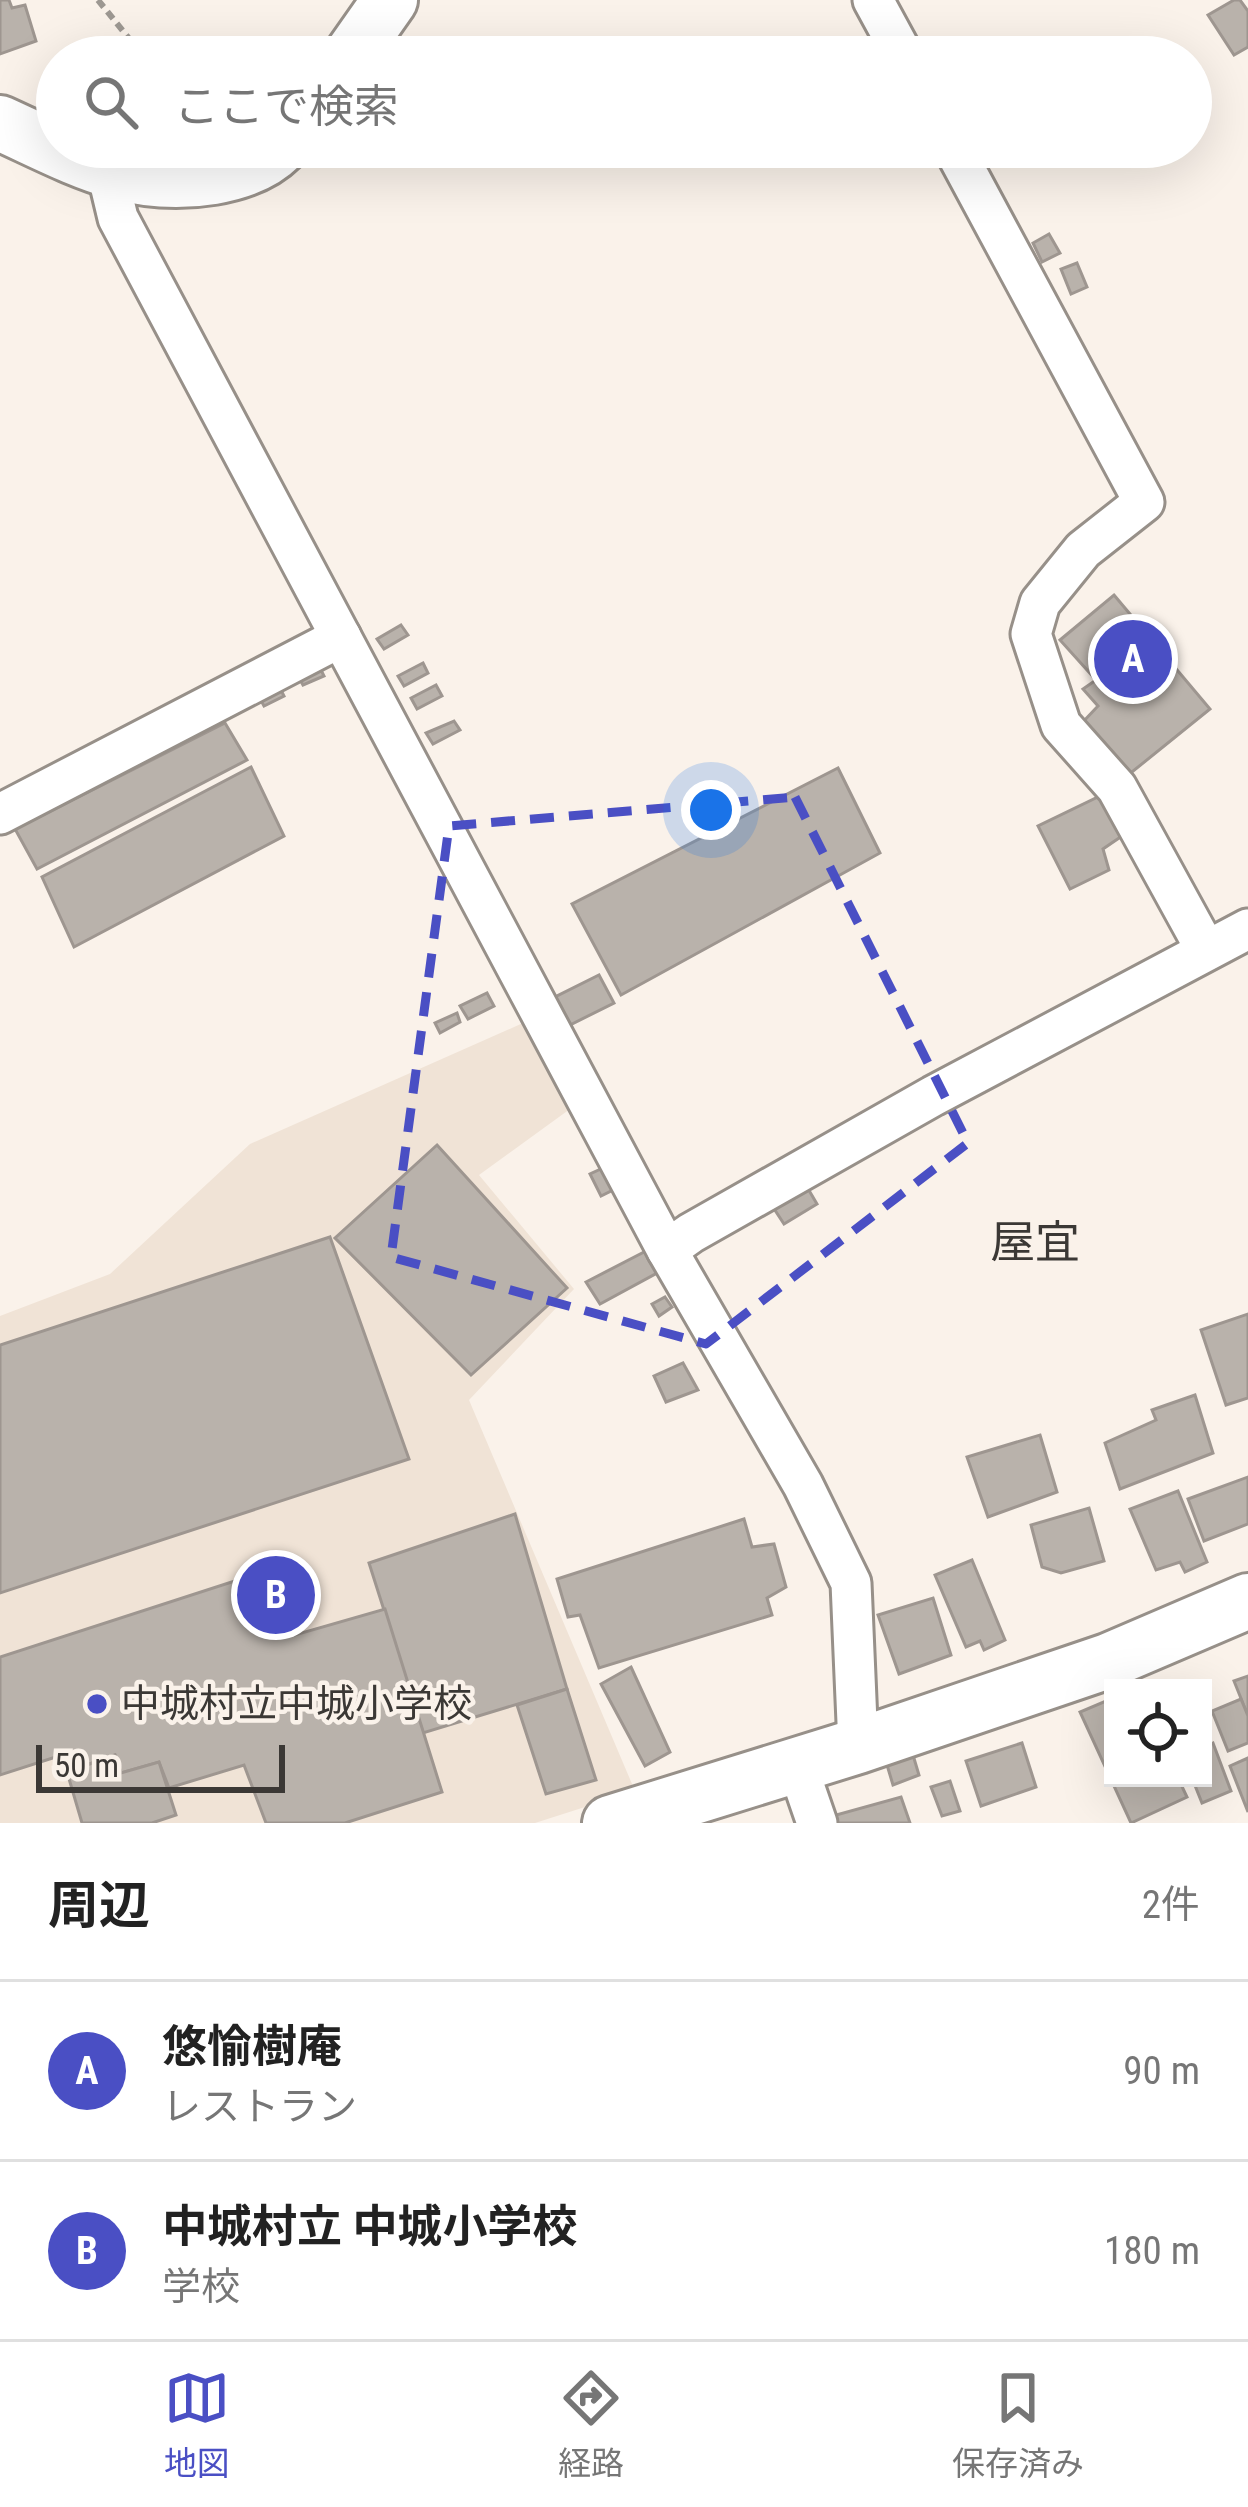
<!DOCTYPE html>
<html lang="ja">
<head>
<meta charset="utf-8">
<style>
  body { margin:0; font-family:"Roboto Condensed","Noto Sans JP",sans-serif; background:#f2f2f2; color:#222 }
  .controls { position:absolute; right:36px; bottom:36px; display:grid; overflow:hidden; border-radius:0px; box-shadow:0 12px 48px #0002 }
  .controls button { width:108px; height:108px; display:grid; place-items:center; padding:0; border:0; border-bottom:3px solid #e0e0e0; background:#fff; color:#222; font:60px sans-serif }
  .scale { position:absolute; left:36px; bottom:30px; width:249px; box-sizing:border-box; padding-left:12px; border:6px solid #3b3835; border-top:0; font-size:33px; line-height:42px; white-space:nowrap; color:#3b3835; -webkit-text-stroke:9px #faf2ea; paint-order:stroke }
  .you { position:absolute; left:711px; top:810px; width:42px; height:42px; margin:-30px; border:9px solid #fff; border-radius:50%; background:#1a73e8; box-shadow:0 0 0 18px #1a73e833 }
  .badge { display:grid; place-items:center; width:78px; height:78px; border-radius:50%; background:#4a4fc4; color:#fff; font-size:39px; font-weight:700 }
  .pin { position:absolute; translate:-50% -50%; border:6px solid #fff; box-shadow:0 3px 12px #0006 }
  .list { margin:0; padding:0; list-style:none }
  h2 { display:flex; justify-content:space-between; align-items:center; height:156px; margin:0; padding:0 48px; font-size:51px }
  h2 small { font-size:39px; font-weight:400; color:#767676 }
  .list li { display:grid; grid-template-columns:78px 1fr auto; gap:36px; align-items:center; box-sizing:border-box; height:180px; padding:0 48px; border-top:3px solid #e0e0e0 }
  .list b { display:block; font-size:45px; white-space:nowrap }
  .list p { margin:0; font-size:39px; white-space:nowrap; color:#767676 }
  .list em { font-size:39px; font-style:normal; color:#767676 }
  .icon { flex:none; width:66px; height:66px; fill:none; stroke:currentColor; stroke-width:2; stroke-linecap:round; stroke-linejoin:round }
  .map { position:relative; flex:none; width:1248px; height:1823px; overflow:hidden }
  .search { position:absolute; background:#fff; box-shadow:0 12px 48px #0002; left:36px; right:36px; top:36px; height:132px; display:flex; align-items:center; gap:30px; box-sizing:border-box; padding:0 42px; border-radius:66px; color:#767676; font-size:45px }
  .sheet { height:516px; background:#fff }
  nav { display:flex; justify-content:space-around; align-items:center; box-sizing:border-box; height:168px; border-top:3px solid #e0e0e0; background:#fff; font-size:33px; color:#767676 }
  nav a { display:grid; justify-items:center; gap:6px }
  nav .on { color:#4a4fc4 }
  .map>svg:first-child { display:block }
</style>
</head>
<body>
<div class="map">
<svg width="1248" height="1823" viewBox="0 0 1248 1823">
  <rect width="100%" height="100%" fill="#faf2ea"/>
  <!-- built -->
  <polygon fill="#f0e3d6" points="523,1023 570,1109 479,1175 574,1289 469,1400 635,1791 535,1823 0,1823 0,1316 110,1274 250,1144"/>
  <!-- building -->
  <g fill="#b9b2ab" stroke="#9e9690" stroke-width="3">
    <polygon points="0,0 9,0 12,8 25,5 36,41 0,54"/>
    <polygon points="1234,0 1240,0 1248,11 1248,47 1234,55 1208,15"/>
    <polygon points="1049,234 1060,253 1042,262 1033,243"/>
    <polygon points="1077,263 1087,287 1071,294 1061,269"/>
    <polygon points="1114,595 1210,709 1127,776 1081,724 1098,706 1083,689 1096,680 1060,640"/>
    <polygon points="401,625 408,635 384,649 377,639"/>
    <polygon points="423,663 428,673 404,686 398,676"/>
    <polygon points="318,664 324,676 303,685 297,674"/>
    <polygon points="278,684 284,696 264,706 257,693"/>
    <polygon points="436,685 442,696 417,709 411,698"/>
    <polygon points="454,721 460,730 433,744 426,733"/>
    <polygon points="225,723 247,760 37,869 15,829"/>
    <polygon points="251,767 284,836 74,947 42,877"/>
    <polygon points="838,768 880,853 621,995 572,904"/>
    <polygon points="1100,796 1122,836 1103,849 1109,870 1070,889 1038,826"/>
    <polygon points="599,975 614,1003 568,1026 553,998"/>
    <polygon points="487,993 494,1006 468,1019 460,1006"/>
    <polygon points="457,1013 460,1022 440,1033 435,1023"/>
    <polygon points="437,1145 567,1288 471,1375 335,1238"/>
    <polygon points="603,1168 613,1190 601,1196 590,1174"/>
    <polygon points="807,1187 817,1204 784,1224 771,1204"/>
    <polygon points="330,1237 409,1459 0,1593 0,1345"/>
    <polygon points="646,1251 657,1273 600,1304 586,1282"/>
    <polygon points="665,1297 672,1307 659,1316 652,1304"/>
    <polygon points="1248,1314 1248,1398 1226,1405 1201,1330"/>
    <polygon points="683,1363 698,1390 666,1402 654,1376"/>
    <polygon points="1195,1395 1213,1453 1120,1489 1105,1443 1156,1420 1152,1410"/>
    <polygon points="1040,1435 1057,1492 988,1517 967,1457"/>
    <polygon points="1248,1477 1248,1524 1204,1541 1188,1499"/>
    <polygon points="1178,1491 1207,1562 1185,1572 1180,1562 1156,1570 1130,1509"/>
    <polygon points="1089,1508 1104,1561 1061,1573 1042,1567 1031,1525"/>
    <polygon points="515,1514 567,1689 423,1733 369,1563"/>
    <polygon points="744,1519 752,1547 774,1544 786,1587 767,1598 772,1615 599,1668 580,1615 568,1617 557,1579"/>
    <polygon points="972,1560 1005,1640 984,1650 980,1641 966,1647 935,1575"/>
    <polygon points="275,1568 295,1635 385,1609 442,1792 345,1823 266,1823 244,1765 169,1788 159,1762 121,1773 115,1755 67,1772 62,1755 0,1775 0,1657"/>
    <polygon points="933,1598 951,1655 899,1674 878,1615"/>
    <polygon points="631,1667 670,1752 645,1766 601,1684"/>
    <polygon points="1248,1676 1248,1716 1234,1681"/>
    <polygon points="567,1689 596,1780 546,1794 517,1705"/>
    <polygon points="1113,1698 1113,1778 1178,1778 1187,1797 1131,1823 1080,1712"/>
    <polygon points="1241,1699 1248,1716 1248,1743 1228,1751 1212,1711"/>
    <polygon points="1022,1743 1036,1787 981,1806 966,1761"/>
    <polygon points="1213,1743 1231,1791 1202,1803 1192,1778 1203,1778 1203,1748"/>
    <polygon points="115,1755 121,1773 159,1762 176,1815 152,1823 82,1823 67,1772"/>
    <polygon points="913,1755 919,1775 893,1785 887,1765"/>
    <polygon points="1248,1758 1248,1812 1230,1766"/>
    <polygon points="950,1781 960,1811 942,1816 931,1787"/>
    <polygon points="901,1797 910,1823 838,1823 836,1815"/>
  </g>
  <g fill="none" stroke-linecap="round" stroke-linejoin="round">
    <!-- street casing -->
    <g stroke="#979089" stroke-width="45">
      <g id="street">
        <polyline points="873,0 904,57"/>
        <polyline points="953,147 1144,502 1083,550 1040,603 1031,634 1061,725 1117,788 1206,950"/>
        <polyline points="107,172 118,218 667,1250 803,1485 851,1583 858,1746"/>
        <polyline points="0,814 341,637"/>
        <polyline points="667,1250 691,1233 933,1096 1248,929"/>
        <polyline points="797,1765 817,1823"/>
      </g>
    </g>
    <!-- secondary casing -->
    <g stroke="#979089" stroke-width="60">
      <g id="secondary">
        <polyline points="350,57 390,0"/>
        <path d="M0,123C73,156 129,191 213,177C237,173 262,165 280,147"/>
        <polyline points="610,1823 858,1746 1108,1661 1248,1601"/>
      </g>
    </g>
    <!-- path -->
    <polyline stroke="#9d9892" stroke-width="6" stroke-dasharray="9 6" stroke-linecap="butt" points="98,0 144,57"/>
    <!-- street -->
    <use href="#street" stroke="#fff" stroke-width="39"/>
    <!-- secondary -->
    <use href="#secondary" stroke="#fff" stroke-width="54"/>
  </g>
  <!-- marked area -->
  <path fill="none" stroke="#4a4fc4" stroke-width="9" stroke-dasharray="24 15" stroke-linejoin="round" d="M795,797L968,1143L706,1344L391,1257L449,826Z"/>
  <!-- markers -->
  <circle fill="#4a4fc4" stroke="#faf2ea" stroke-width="4.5" cx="97" cy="1704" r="12"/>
  <g text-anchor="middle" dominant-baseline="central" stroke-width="9" stroke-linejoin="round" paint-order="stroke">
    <!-- poi labels -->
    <g font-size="39" fill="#3b3835" stroke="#faf2ea" text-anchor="start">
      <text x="121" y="1704">中城村立中城小学校</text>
    </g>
    <!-- quarter labels -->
    <g font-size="45" fill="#3b3835" stroke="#faf2ea">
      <text x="1035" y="1242">屋宜</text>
    </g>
  </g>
</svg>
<div class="controls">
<button><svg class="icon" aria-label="locate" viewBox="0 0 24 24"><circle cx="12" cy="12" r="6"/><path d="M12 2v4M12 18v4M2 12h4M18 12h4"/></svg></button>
</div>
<div class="scale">50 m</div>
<div class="you"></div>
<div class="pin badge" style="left:1133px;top:659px">A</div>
<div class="pin badge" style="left:276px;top:1595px">B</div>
<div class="search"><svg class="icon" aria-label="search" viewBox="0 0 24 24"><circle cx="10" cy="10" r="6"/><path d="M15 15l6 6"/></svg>ここで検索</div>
</div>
<section class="sheet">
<h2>周辺<small>2件</small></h2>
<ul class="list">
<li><span class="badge">A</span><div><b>悠愉樹庵</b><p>レストラン</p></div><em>90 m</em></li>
<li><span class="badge">B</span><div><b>中城村立 中城小学校</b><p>学校</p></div><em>180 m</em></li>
</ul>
</section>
<nav>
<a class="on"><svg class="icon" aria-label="map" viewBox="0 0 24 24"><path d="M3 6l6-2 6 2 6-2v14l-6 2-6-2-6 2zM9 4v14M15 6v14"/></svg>地図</a>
<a><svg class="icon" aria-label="directions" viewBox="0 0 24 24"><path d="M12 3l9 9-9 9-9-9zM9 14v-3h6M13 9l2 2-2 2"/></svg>経路</a>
<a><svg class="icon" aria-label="saved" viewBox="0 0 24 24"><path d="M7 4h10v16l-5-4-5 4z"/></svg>保存済み</a>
</nav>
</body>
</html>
